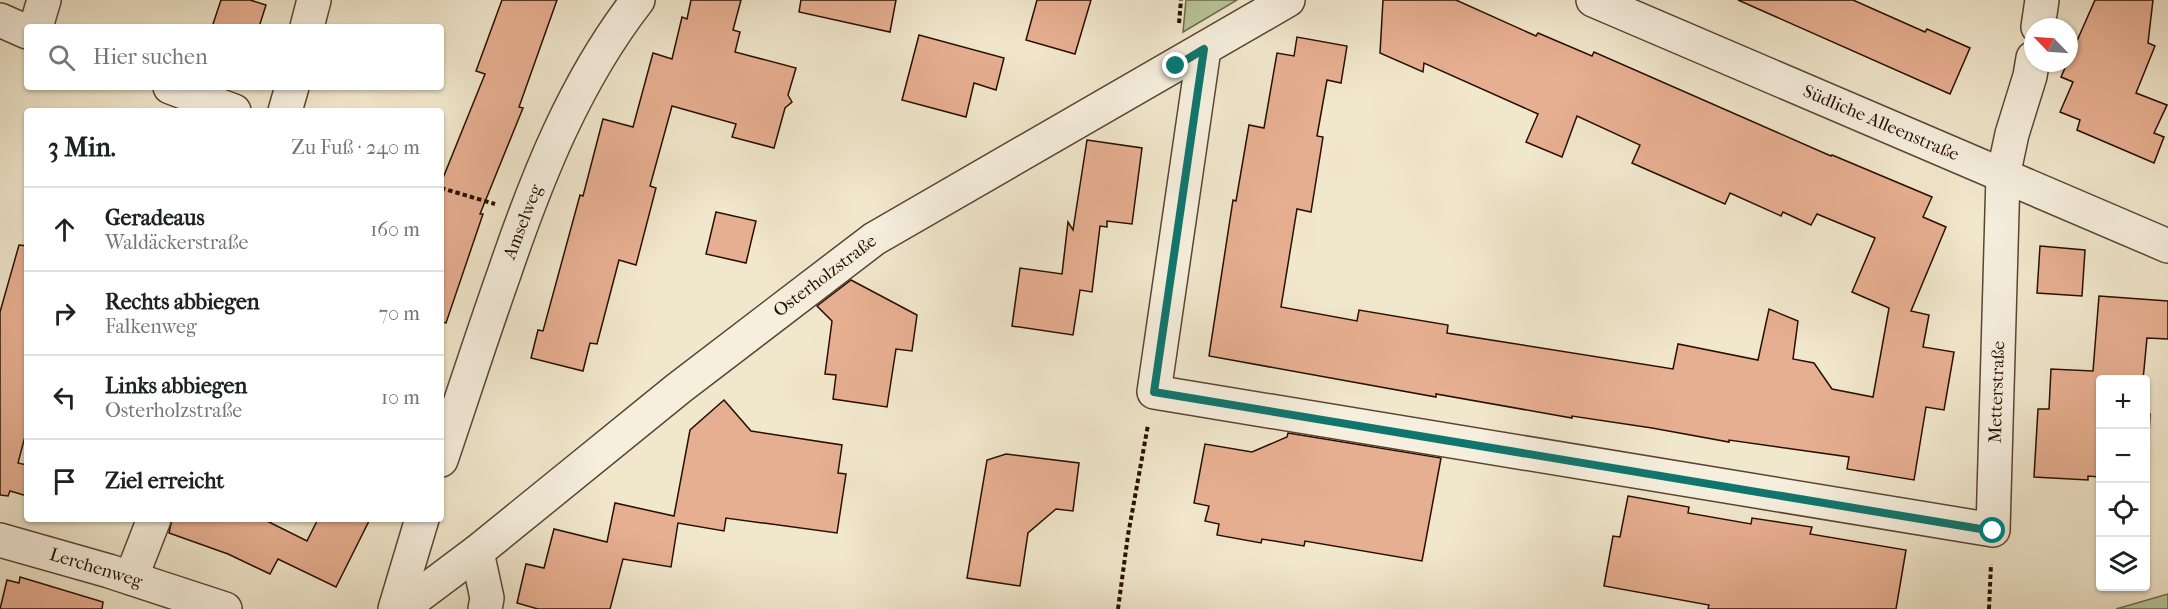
<!DOCTYPE html>
<html lang="de">
<head>
<meta charset="utf-8">
<style>
  body { margin:0; font-family:"IM FELL French Canon",serif; background:#f2f2f2; color:#202124 }
  .controls { position:absolute; right:18px; bottom:18px; display:grid; overflow:hidden; border-radius:6px; box-shadow:0 2px 4px #0004 }
  .controls button { width:54px; height:54px; display:grid; place-items:center; padding:0; border:0; border-bottom:2px solid #e0e0e0; background:#fff; color:#202124; font:30px sans-serif }
  .compass { position:absolute; left:2024px; top:18px; width:54px; height:54px; border-radius:50%; background:#fff; box-shadow:0 2px 4px #0004; rotate:295deg }
  .stop { position:absolute; width:18px; height:18px; margin:-14px; border:4px solid #0f766e; border-radius:50%; background:#fff }
  .stop.end { background:#0f766e; border-color:#fff; box-shadow:0 2px 6px #0008 }
  .list { margin:0; padding:0; list-style:none }
  h2 { display:flex; justify-content:space-between; align-items:center; height:78px; margin:0; padding:0 24px; font-size:26px }
  h2 small { font-size:20px; font-weight:400; color:#757577 }
  .list li { display:grid; grid-template-columns:39px 1fr auto; gap:18px; align-items:center; box-sizing:border-box; height:84px; padding:0 24px; border-top:2px solid #e0e0e0 }
  .list b { display:block; font-size:22px; white-space:nowrap }
  .list p { margin:0; font-size:20px; white-space:nowrap; color:#757577 }
  .list em { font-size:20px; font-style:normal; color:#757577 }
  .icon { flex:none; width:33px; height:33px; fill:none; stroke:currentColor; stroke-width:2; stroke-linecap:round; stroke-linejoin:round }
  .map { position:relative; flex:none; width:2168px; height:609px; overflow:hidden }
  .search { position:absolute; background:#fff; box-shadow:0 2px 4px #0004; left:24px; top:24px; width:420px; height:66px; display:flex; align-items:center; gap:15px; box-sizing:border-box; padding:0 21px; border-radius:6px; color:#757577; font-size:22px }
  .panel { position:absolute; background:#fff; box-shadow:0 2px 4px #0004; left:24px; top:108px; width:420px; height:414px; border-radius:6px }
  .map>svg:first-child { display:block }
</style>
</head>
<body>
<div class="map">
<svg width="2168" height="609" viewBox="0 0 2168 609">
  <rect width="100%" height="100%" fill="#f1e7cc"/>
  <filter id="stains"><feTurbulence type="fractalNoise" baseFrequency=".00333" numOctaves="4"/><feColorMatrix values="0 0 0 0 .2 0 0 0 0 .09 0 0 0 0 .02 0 0 0 .5 -.17"/></filter>
  <radialGradient id="worn" r=".72"><stop offset=".6" stop-color="#630" stop-opacity="0"/><stop offset="1" stop-color="#630" stop-opacity=".3"/></radialGradient>
  <!-- green -->
  <g fill="#b7c69a" stroke="#706a4d" stroke-width="1.5">
    <polygon points="1186,0 1237,0 1183,32"/>
    <polygon points="2168,594 2168,609 2116,609"/>
  </g>
  <!-- building -->
  <g fill="#e7af91" stroke="#280f00" stroke-width="1.5">
    <polygon points="221,0 250,0 266,5 259,27 212,27"/>
    <polygon points="502,0 557,0 519,107 523,108 480,214 483,214 446,323 441,322 441,183 485,74 476,71"/>
    <polygon points="691,0 741,0 733,30 740,32 735,52 796,68 788,95 792,102 785,108 774,148 732,137 736,124 672,106 650,186 656,188 636,265 619,260 597,344 590,343 583,371 531,358 538,330 543,331 580,195 583,196 603,119 633,127 653,53 672,59 682,17 687,19"/>
    <polygon points="801,0 896,0 890,32 799,12"/>
    <polygon points="1037,0 1091,0 1075,54 1026,40"/>
    <polygon points="1383,0 1456,0 1536,36 1538,33 1592,56 1594,52 1831,156 1832,155 1932,197 1923,217 1946,227 1911,311 1929,315 1923,347 1954,352 1944,410 1926,407 1914,480 1847,469 1849,457 1729,440 1729,442 1652,428 1572,416 1572,418 1436,394 1436,397 1209,356 1233,200 1236,201 1249,125 1264,128 1277,53 1294,56 1297,37 1347,46 1341,83 1327,80 1317,136 1323,137 1311,212 1297,209 1281,307 1357,321 1359,310 1448,325 1447,333 1673,369 1678,344 1758,360 1769,309 1798,321 1793,359 1814,363 1832,389 1873,397 1889,308 1852,292 1875,238 1817,214 1811,225 1783,212 1781,216 1730,193 1725,204 1632,163 1640,145 1577,116 1562,157 1526,142 1538,114 1424,63 1423,72 1380,53"/>
    <polygon points="1738,0 1853,0 1925,32 1927,29 1970,48 1950,94"/>
    <polygon points="2095,0 2153,0 2148,43 2155,46 2136,93 2167,105 2154,133 2164,137 2154,163 2077,130 2080,120 2060,112 2073,82 2061,77"/>
    <polygon points="919,35 1004,58 996,90 974,83 966,117 902,100"/>
    <polygon points="1087,140 1142,148 1132,224 1107,221 1107,227 1100,226 1092,292 1080,290 1073,335 1012,326 1020,268 1062,274 1068,222 1073,230"/>
    <polygon points="716,212 756,221 746,263 706,254"/>
    <polygon points="19,245 27,246 27,429 18,463 27,465 27,496 10,491 8,496 0,495 0,312"/>
    <polygon points="2040,246 2085,250 2082,296 2037,293"/>
    <polygon points="851,280 917,315 912,351 896,349 887,407 833,399 836,375 825,374 832,321 817,306"/>
    <polygon points="2099,296 2168,301 2168,339 2147,338 2143,380 2100,380 2100,477 2088,476 2088,480 2034,477 2038,409 2049,409 2051,369 2093,371"/>
    <polygon points="724,400 751,431 842,445 838,473 846,474 837,533 726,518 724,531 678,523 671,567 623,559 610,609 538,609 517,603 526,564 544,568 554,529 607,542 615,503 674,516 690,430"/>
    <polygon points="2145,414 2150,414 2147,479 2145,479"/>
    <polygon points="1288,433 1441,458 1422,561 1305,541 1304,546 1262,539 1261,543 1217,535 1219,524 1205,521 1209,506 1194,503 1205,444 1252,452 1287,437"/>
    <polygon points="1006,454 1079,463 1073,511 1056,509 1028,533 1020,586 967,578 987,460"/>
    <polygon points="1628,496 1689,507 1688,513 1751,524 1752,518 1812,527 1810,534 1906,550 1896,609 1708,609 1709,605 1604,586 1613,536 1620,537"/>
    <polygon points="172,519 263,519 307,541 318,519 370,519 336,587 278,559 270,574 228,554 169,533"/>
    <polygon points="20,577 103,602 102,609 0,609 7,580 19,583"/>
  </g>
  <g fill="none" stroke-linecap="round" stroke-linejoin="round">
    <!-- minor casing -->
    <g stroke="#5a4533" stroke-width="36">
      <g id="minor">
        <polyline points="1593,0 2168,246"/>
        <polyline points="0,20 27,32"/>
        <polyline points="36,27 44,0"/>
        <polyline points="307,27 314,0"/>
        <polyline points="2038,27 2042,0"/>
        <polyline points="1204,49 1154,392 1993,530 2003,176 2012,134 2030,76 2033,58"/>
        <polyline points="170,87 234,111"/>
        <polyline points="285,111 292,87"/>
        <path d="M441,460C462,398 482,336 504,274C537,177 575,81 638,0"/>
        <polyline points="0,540 109,571 225,609"/>
        <polyline points="477,552 487,598 485,609"/>
        <polyline points="131,578 154,519"/>
        <polyline points="395,609 422,519"/>
        <polyline points="401,609 477,552 679,388 874,239 1288,0"/>
      </g>
    </g>
    <!-- path -->
    <g stroke="#280f00" stroke-width="4" stroke-dasharray="4.5 3" stroke-linecap="butt">
      <polyline points="1179,23 1181,0"/>
      <polyline points="441,188 495,204"/>
      <polyline points="1118,609 1128,535 1148,425"/>
      <polyline points="1989,609 1991,564"/>
    </g>
    <!-- minor -->
    <use href="#minor" stroke="#f6efde" stroke-width="33"/>
  </g>
  <g fill="none" stroke-linecap="round" stroke-linejoin="round">
    <!-- route -->
    <polyline stroke="#0f766e" stroke-width="8" points="1176,66 1204,49 1154,392 1993,531"/>
  </g>
  <g text-anchor="middle" dominant-baseline="central" stroke-width="5" stroke-linejoin="round" paint-order="stroke">
    <!-- street labels -->
    <g font-size="18" fill="#280f00" stroke="#f6efde">
      <text transform="translate(1881 123) rotate(23)">Südliche Alleenstraße</text>
      <text transform="translate(523 222) rotate(-69)">Amselweg</text>
      <text transform="translate(825 276) rotate(-37)">Osterholzstraße</text>
      <text transform="translate(1997 392) rotate(-88)">Metterstraße</text>
      <text transform="translate(96 568) rotate(17)">Lerchenweg</text>
    </g>
  </g>
  <rect width="100%" height="100%" filter="url(#stains)"/>
  <rect width="100%" height="100%" fill="url(#worn)"/>
</svg>
<div class="controls">
<button>+</button>
<button>−</button>
<button><svg class="icon" aria-label="locate" viewBox="0 0 24 24"><circle cx="12" cy="12" r="6"/><path d="M12 2v4M12 18v4M2 12h4M18 12h4"/></svg></button>
<button><svg class="icon" aria-label="layers" viewBox="0 0 24 24"><path d="M12 4l9 5-9 5-9-5zM3 14l9 5 9-5"/></svg></button>
</div>
<svg class="compass" viewBox="-18 -18 36 36"><path d="M0-13l5 13h-10z" fill="#e53935"/><path d="M0 13l5-13h-10z" fill="#757577"/></svg>
<div class="stop" style="left:1993px;top:531px"></div>
<div class="stop end" style="left:1176px;top:66px"></div>
<div class="search"><svg class="icon" aria-label="search" viewBox="0 0 24 24"><circle cx="10" cy="10" r="6"/><path d="M15 15l6 6"/></svg>Hier suchen</div>
<section class="panel">
<h2>3 Min.<small>Zu Fuß · 240 m</small></h2>
<ul class="list">
<li><svg class="icon" aria-label="ahead" viewBox="0 0 24 24"><path d="M12 20V5M6 11l6-6 6 6"/></svg><div><b>Geradeaus</b><p>Waldäckerstraße</p></div><em>160 m</em></li>
<li><svg class="icon" aria-label="right" viewBox="0 0 24 24"><path d="M7 20v-9h11M14 6l5 5-5 5"/></svg><div><b>Rechts abbiegen</b><p>Falkenweg</p></div><em>70 m</em></li>
<li><svg class="icon" aria-label="left" viewBox="0 0 24 24"><path d="M17 20v-9H6M10 6l-5 5 5 5"/></svg><div><b>Links abbiegen</b><p>Osterholzstraße</p></div><em>10 m</em></li>
<li><svg class="icon" aria-label="arrive" viewBox="0 0 24 24"><path d="M6 21V4h12l-3 4 3 4H6"/></svg><div><b>Ziel erreicht</b></div></li>
</ul>
</section>
</div>
</body>
</html>
